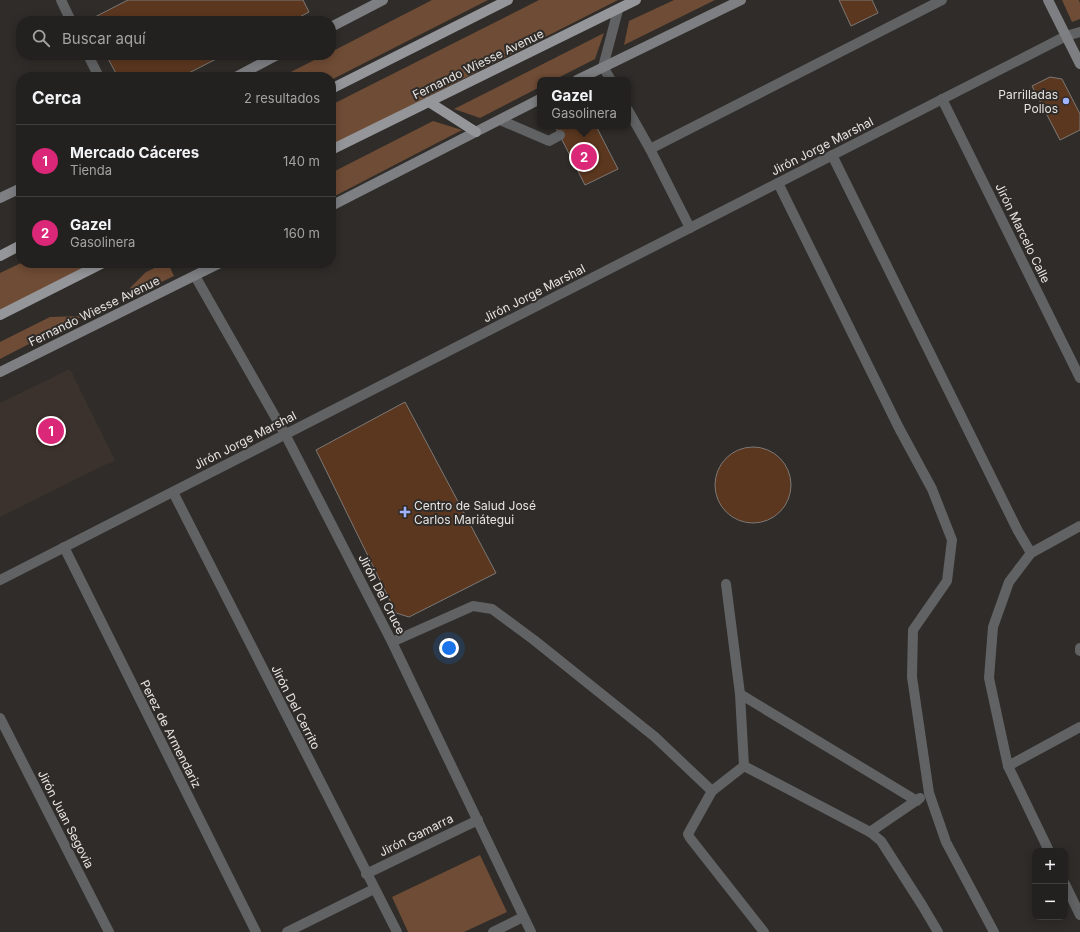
<!DOCTYPE html>
<html lang="es">
<head>
<meta charset="utf-8">
<style>
  body { margin:0; font-family:Inter,sans-serif; background:#2b2928; color:#f1f3f6 }
  .controls { position:absolute; right:12px; bottom:12px; display:grid; overflow:hidden; border-radius:8px; box-shadow:0 2px 10px #0003 }
  .controls button { width:36px; height:36px; display:grid; place-items:center; padding:0; border:0; border-bottom:1px solid #403e3d; background:#23211f; color:#f1f3f6; font:20px sans-serif }
  .you { position:absolute; left:449px; top:648px; width:14px; height:14px; margin:-10px; border:3px solid #fff; border-radius:50%; background:#1a73e8; box-shadow:0 0 0 6px #1a73e833 }
  .badge { display:grid; place-items:center; width:26px; height:26px; border-radius:50%; background:#db2777; color:#fff; font-size:13px; font-weight:700 }
  .pin { position:absolute; translate:-50% -50%; border:2px solid #fff; box-shadow:0 1px 4px #0006 }
  .popup { position:absolute; left:537px; top:77px; width:94px; height:52px; box-sizing:border-box; display:grid; place-content:center; border-radius:8px; background:#23211f; filter:drop-shadow(0 1px 3px #0005); font-size:13px; white-space:nowrap; color:#a3a3a4 }
  .popup b { font-size:15px; color:#f1f3f6 }
  .popup::after { content:''; position:absolute; left:50%; top:100%; margin-left:-8px; border:8px solid transparent; border-top-color:#23211f }
  .list { margin:0; padding:0; list-style:none }
  h2 { display:flex; justify-content:space-between; align-items:center; height:52px; margin:0; padding:0 16px; font-size:17px }
  h2 small { font-size:13px; font-weight:400; color:#a3a3a4 }
  .list li { display:grid; grid-template-columns:26px 1fr auto; gap:12px; align-items:center; box-sizing:border-box; height:72px; padding:0 16px; border-top:1px solid #403e3d }
  .list b { display:block; font-size:15px; white-space:nowrap }
  .list p { margin:0; font-size:13px; white-space:nowrap; color:#a3a3a4 }
  .list em { font-size:13px; font-style:normal; color:#a3a3a4 }
  .icon { flex:none; width:22px; height:22px; fill:none; stroke:currentColor; stroke-width:2; stroke-linecap:round; stroke-linejoin:round }
  .map { position:relative; flex:none; width:1080px; height:932px; overflow:hidden }
  .search { position:absolute; background:#23211f; box-shadow:0 2px 10px #0003; left:16px; top:16px; width:320px; height:44px; display:flex; align-items:center; gap:10px; box-sizing:border-box; padding:0 14px; border-radius:16px; color:#a3a3a4; font-size:15px }
  .panel { position:absolute; background:#23211f; box-shadow:0 2px 10px #0003; left:16px; top:72px; width:320px; height:196px; border-radius:16px }
  .map>svg:first-child { display:block }
</style>
</head>
<body>
<div class="map">
<svg width="1080" height="932" viewBox="0 0 1080 932">
  <rect width="100%" height="100%" fill="#2f2c29"/>
  <!-- built -->
  <polygon fill="#3c322d" points="70,369 115,460 0,517 0,403"/>
  <!-- green -->
  <g fill="#6f4c35">
    <polygon points="432,0 488,0 331,80 331,77 281,77 324,55 331,55 331,52"/>
    <polygon points="539,0 618,0 331,146 331,105"/>
    <polygon points="674,0 715,0 624,45 629,21"/>
    <polygon points="1062,0 1079,0 1080,3 1080,19 1072,22"/>
    <polygon points="604,33 595,59 554,80 540,80 540,87 480,118 454,109"/>
    <polygon points="433,121 462,130 331,198 331,173"/>
    <polygon points="21,263 101,263 0,314 0,273"/>
    <polygon points="165,263 168,263 174,276 132,296 130,288 146,272"/>
    <polygon points="83,316 0,359 0,342 50,317"/>
    <polygon points="480,855 507,912 464,932 408,932 392,897"/>
  </g>
  <!-- building -->
  <g fill="#5b371f" stroke="#7d7875">
    <polygon points="128,0 303,0 309,12 292,21 89,21 89,20"/>
    <polygon points="839,0 872,0 878,13 851,26"/>
    <polygon points="106,55 224,55 181,77 118,77"/>
    <polygon points="1050,77 1062,79 1080,114 1080,130 1060,140 1032,86"/>
    <polygon points="555,126 596,126 618,169 585,185"/>
    <polygon points="405,402 496,573 409,617 396,613 316,450"/>
    <circle cx="753" cy="485" r="38"/>
  </g>
  <g fill="none" stroke-linecap="round" stroke-linejoin="round">
    <!-- lane -->
    <polyline stroke="#616263" stroke-width="10" points="500,120 549,141 560,135"/>
    <!-- street -->
    <g stroke="#616263" stroke-width="10">
      <polyline points="61,0 71,21"/>
      <polyline points="88,55 99,77"/>
      <polyline points="611,80 603,67 618,10"/>
      <polyline points="942,99 1080,378"/>
      <polyline points="628,110 650,149 690,228"/>
      <polyline points="650,149 942,0"/>
      <polyline points="832,155 1018,531 1031,553"/>
      <polyline points="778,183 899,428 932,489 952,540 947,581 913,630 912,677 929,793 946,842 994,932"/>
      <polyline points="195,276 285,434 392,642 531,932"/>
      <polyline points="173,492 397,932"/>
      <polyline points="64,547 256,932"/>
      <polyline points="0,580 1066,36 1080,32"/>
      <polyline points="726,584 740,694 744,766 712,791 688,834 690,838 764,932"/>
      <polyline points="392,642 473,606 492,609 534,640 655,737 712,791"/>
      <polyline points="1080,648 1080,651"/>
      <polyline points="740,694 917,801"/>
      <polyline points="0,718 109,932"/>
      <polyline points="744,766 870,832 881,841 922,905 938,932"/>
      <polyline points="1008,766 1080,727"/>
      <polyline points="870,832 920,798"/>
      <polyline points="1049,851 1008,766 989,678 993,627 1009,582 1031,553 1080,526"/>
      <polyline points="366,874 478,820"/>
      <polyline points="1065,884 1080,915"/>
      <polyline points="287,932 374,889"/>
      <polyline points="493,932 523,917"/>
    </g>
    <!-- secondary -->
    <g stroke="#7e7f82" stroke-width="10">
      <polyline points="1048,0 1080,64"/>
      <polyline points="331,27 383,0"/>
      <polyline points="236,77 277,55"/>
      <polyline points="577,80 741,0"/>
      <polyline points="0,198 21,188"/>
      <polyline points="331,206 540,99"/>
      <polyline points="0,372 220,263"/>
    </g>
    <!-- primary -->
    <g stroke="#95969a" stroke-width="10">
      <polyline points="331,89 508,0"/>
      <polyline points="429,102 476,132"/>
      <polyline points="331,150 636,0"/>
      <polyline points="0,256 21,245"/>
      <polyline points="0,315 103,263"/>
    </g>
  </g>
  <!-- markers -->
  <g fill="#a0b3fd" stroke="#2f2c29" stroke-width="1.5">
    <circle cx="1066" cy="101" r="4"/>
    <path d="M403 506h4v4h4v4h-4v4h-4v-4h-4v-4h4z"/>
  </g>
  <g text-anchor="middle" dominant-baseline="central" stroke-width="4" stroke-linejoin="round" paint-order="stroke">
    <!-- street labels -->
    <g font-size="12" fill="#e7e4e2" stroke="#2f2c29">
      <text transform="translate(478 64) rotate(-26)">Fernando Wiesse Avenue</text>
      <text transform="translate(822 146) rotate(-27)">Jirón Jorge Marshal</text>
      <text transform="translate(1023 233) rotate(64)">Jirón Marcelo Calle</text>
      <text transform="translate(534 293) rotate(-27)">Jirón Jorge Marshal</text>
      <text transform="translate(94 311) rotate(-26)">Fernando Wiesse Avenue</text>
      <text transform="translate(245 440) rotate(-27)">Jirón Jorge Marshal</text>
      <text transform="translate(382 594) rotate(63)">Jirón Del Cruce</text>
      <text transform="translate(296 707) rotate(63)">Jirón Del Cerrito</text>
      <text transform="translate(171 734) rotate(63)">Perez de Armendariz</text>
      <text transform="translate(66 819) rotate(63)">Jirón Juan Segovia</text>
      <text transform="translate(416 835) rotate(-26)">Jirón Gamarra</text>
    </g>
    <!-- poi labels -->
    <g font-size="12" fill="#e7e4e2" stroke="#2f2c29" text-anchor="end">
      <text x="1058" y="94">Parrilladas<tspan x="1058" dy="14">Pollos</tspan></text>
      <text x="414" y="505" text-anchor="start">Centro de Salud José<tspan x="414" dy="14">Carlos Mariátegui</tspan></text>
    </g>
  </g>
</svg>
<div class="controls">
<button>+</button>
<button>−</button>
</div>
<div class="you"></div>
<div class="pin badge" style="left:51px;top:431px">1</div>
<div class="pin badge" style="left:584px;top:157px">2</div>
<div class="popup"><b>Gazel</b>Gasolinera</div>
<div class="search"><svg class="icon" aria-label="search" viewBox="0 0 24 24"><circle cx="10" cy="10" r="6"/><path d="M15 15l6 6"/></svg>Buscar aquí</div>
<section class="panel">
<h2>Cerca<small>2 resultados</small></h2>
<ul class="list">
<li><span class="badge">1</span><div><b>Mercado Cáceres</b><p>Tienda</p></div><em>140 m</em></li>
<li><span class="badge">2</span><div><b>Gazel</b><p>Gasolinera</p></div><em>160 m</em></li>
</ul>
</section>
</div>
</body>
</html>
